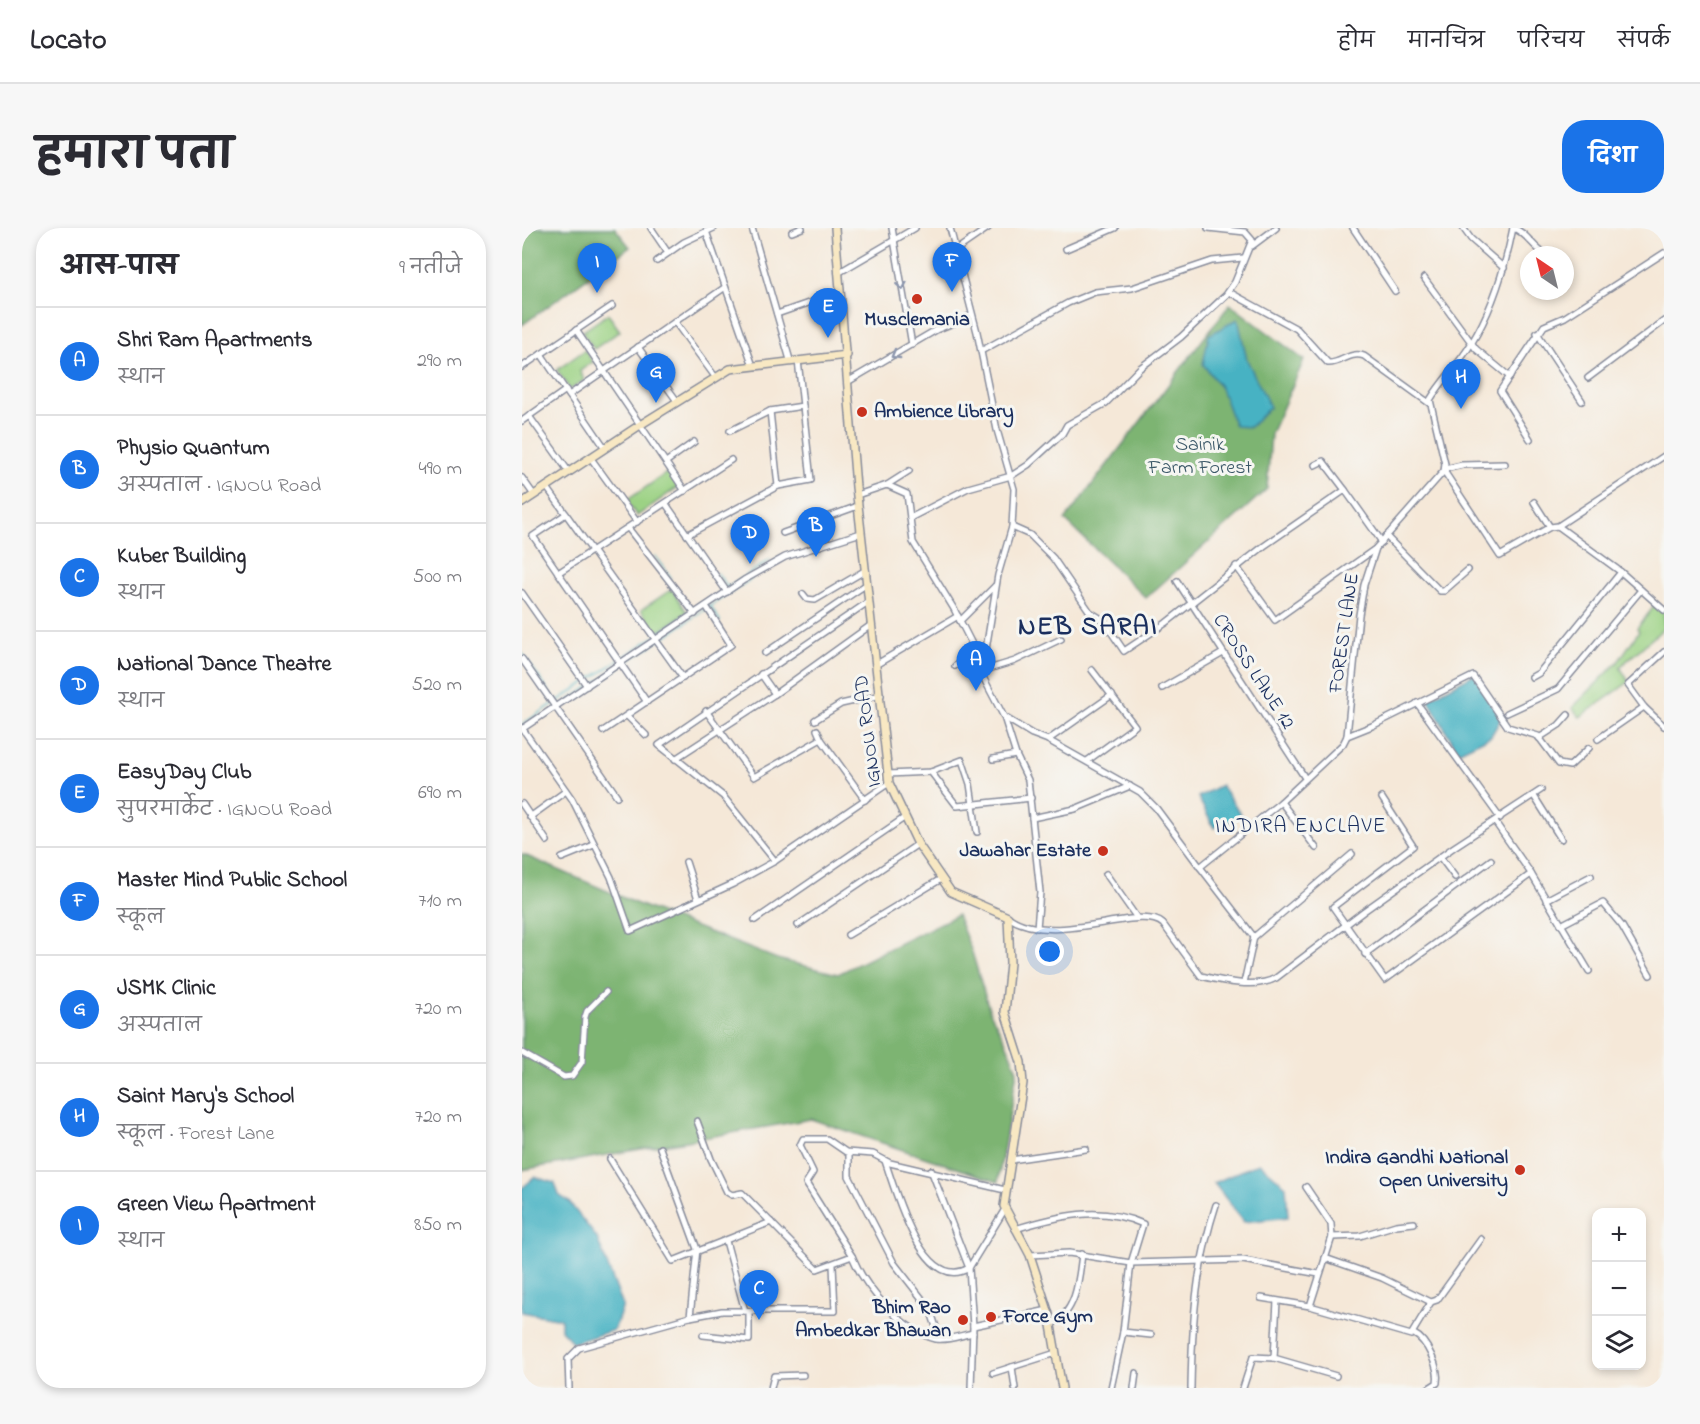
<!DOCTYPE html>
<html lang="hi">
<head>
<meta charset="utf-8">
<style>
  body { margin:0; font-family:"Indie Flower","Playpen Sans Deva",sans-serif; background:#f7f7f7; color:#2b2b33 }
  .controls { position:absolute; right:18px; bottom:18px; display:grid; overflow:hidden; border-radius:12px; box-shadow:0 3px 9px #0003 }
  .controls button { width:54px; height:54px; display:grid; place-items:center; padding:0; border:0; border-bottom:2px solid #e1e1e2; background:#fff; color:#2b2b33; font:30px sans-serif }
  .compass { position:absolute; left:998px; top:18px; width:54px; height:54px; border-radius:50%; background:#fff; box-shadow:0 3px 9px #0003; rotate:325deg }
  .you { position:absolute; left:528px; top:724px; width:21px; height:21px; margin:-15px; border:4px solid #fff; border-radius:50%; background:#1a73e8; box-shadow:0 0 0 9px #1a73e833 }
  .badge { display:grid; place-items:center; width:39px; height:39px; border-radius:50%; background:#1a73e8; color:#fff; font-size:20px; font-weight:700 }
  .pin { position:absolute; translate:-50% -50px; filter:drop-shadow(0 2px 3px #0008) }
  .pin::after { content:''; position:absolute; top:32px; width:21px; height:18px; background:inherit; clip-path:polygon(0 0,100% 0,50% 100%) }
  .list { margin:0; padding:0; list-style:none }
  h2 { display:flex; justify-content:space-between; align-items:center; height:78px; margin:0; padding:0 24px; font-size:26px }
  h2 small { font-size:20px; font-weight:400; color:#7c7c81 }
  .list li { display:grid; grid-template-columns:39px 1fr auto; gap:18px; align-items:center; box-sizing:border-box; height:108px; padding:0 24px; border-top:2px solid #e1e1e2 }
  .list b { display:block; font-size:22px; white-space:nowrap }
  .list p { margin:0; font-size:20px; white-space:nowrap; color:#7c7c81 }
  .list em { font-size:20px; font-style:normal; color:#7c7c81 }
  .icon { flex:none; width:33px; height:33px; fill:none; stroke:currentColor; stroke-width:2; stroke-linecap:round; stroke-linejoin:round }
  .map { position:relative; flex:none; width:1142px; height:1160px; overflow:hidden; border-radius:24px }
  header { display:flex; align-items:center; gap:36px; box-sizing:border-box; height:84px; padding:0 30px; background:#fff; border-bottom:2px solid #e1e1e2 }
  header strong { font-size:28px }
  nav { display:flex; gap:33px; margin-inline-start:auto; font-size:21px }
  .intro { display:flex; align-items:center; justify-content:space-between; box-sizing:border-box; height:144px; padding:0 36px }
  h1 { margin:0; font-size:42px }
  .button { padding:15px 27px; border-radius:24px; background:#1a73e8; color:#fff; font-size:21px; font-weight:700 }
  main { display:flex; gap:36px; padding:0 36px }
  aside { flex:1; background:#fff; border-radius:24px; box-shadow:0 3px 9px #0003 }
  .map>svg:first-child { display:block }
</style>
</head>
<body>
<header>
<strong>Locato</strong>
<nav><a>होम</a><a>मानचित्र</a><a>परिचय</a><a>संपर्क</a></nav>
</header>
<div class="intro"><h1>हमारा पता</h1><a class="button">दिशा</a></div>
<main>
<aside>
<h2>आस-पास<small>9 नतीजे</small></h2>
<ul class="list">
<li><span class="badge">A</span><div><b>Shri Ram Apartments</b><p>स्थान</p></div><em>290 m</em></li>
<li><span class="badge">B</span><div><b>Physio Quantum</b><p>अस्पताल · IGNOU Road</p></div><em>490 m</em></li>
<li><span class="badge">C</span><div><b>Kuber Building</b><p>स्थान</p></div><em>500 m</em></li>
<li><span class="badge">D</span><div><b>National Dance Theatre</b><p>स्थान</p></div><em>520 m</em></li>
<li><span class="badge">E</span><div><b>EasyDay Club</b><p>सुपरमार्केट · IGNOU Road</p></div><em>690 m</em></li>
<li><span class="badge">F</span><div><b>Master Mind Public School</b><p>स्कूल</p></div><em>710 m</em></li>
<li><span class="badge">G</span><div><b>JSMK Clinic</b><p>अस्पताल</p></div><em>720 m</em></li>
<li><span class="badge">H</span><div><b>Saint Mary's School</b><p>स्कूल · Forest Lane</p></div><em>720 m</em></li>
<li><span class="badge">I</span><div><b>Green View Apartment</b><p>स्थान</p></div><em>850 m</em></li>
</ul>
</aside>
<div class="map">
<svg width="1142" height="1160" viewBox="0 0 1142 1160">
  <rect width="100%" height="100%" fill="#f6f6f2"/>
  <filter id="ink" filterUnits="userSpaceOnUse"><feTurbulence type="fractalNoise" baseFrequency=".0167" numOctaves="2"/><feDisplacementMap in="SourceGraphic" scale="12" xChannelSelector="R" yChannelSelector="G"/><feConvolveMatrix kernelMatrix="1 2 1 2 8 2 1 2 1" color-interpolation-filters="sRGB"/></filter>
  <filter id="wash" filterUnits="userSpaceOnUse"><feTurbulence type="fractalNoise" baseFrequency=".008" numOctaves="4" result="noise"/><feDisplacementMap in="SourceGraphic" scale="24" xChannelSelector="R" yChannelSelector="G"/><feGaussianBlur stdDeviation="1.35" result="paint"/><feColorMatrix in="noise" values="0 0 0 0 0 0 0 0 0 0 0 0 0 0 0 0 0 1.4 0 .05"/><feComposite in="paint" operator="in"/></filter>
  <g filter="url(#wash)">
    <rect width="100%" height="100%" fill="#f5e8d8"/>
    <!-- green -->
    <g fill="#9cd284" stroke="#5c8071" stroke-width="1.5">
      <polygon points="86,86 98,103 72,121 60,104"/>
      <polygon points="63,122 71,134 58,143 62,152 48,162 35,142"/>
      <polygon points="146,244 156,259 115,288 104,273"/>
      <polygon points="150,361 165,384 135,405 119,382"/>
      <polygon points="1134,376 1142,383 1142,400 1098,439 1107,454 1058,489 1050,480 1096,434 1117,403 1115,400"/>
    </g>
    <!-- forest -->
    <g fill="#7db472" stroke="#4c7268" stroke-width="1.5">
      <polygon points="0,0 93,0 108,19 0,97"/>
      <polygon points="708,76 782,132 749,206 745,261 624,370 543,292"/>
      <polygon points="0,626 113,675 255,731 316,746 435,687 450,724 468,784 484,814 495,843 476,954 289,891 0,942"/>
    </g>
    <!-- water -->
    <g fill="#46b2c3" stroke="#307090" stroke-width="1.5">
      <polygon points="716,91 725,132 748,179 728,199 713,198 699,160 681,136 687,107"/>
      <polygon points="952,446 980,489 969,508 936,524 906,471"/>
      <polygon points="699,557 720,588 692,600 676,569"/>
      <polygon points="737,935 764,958 766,989 722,994 692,955"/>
      <polygon points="13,949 33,955 37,967 47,974 75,1010 101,1078 92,1102 51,1115 39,1102 39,1091 0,1084 0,960"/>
    </g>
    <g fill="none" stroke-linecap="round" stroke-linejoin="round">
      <!-- stream -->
      <g stroke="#46b2c3" stroke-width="2">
        <polyline points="133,328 149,350"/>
        <polyline points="195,345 206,360"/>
        <polyline points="188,378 198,393"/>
        <polyline points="0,425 34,474"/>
        <polyline points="45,474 230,350"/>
        <polyline points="1,496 248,332"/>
      </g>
    </g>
  </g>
  <g filter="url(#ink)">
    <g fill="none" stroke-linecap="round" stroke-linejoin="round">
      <!-- street casing -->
      <g stroke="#888c9b" stroke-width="8">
        <g id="street">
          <polyline points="129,0 146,25"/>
          <polyline points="230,0 268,132"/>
          <polyline points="370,0 390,117"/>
          <polyline points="428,0 455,104 475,202 492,261 490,299 476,347 461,440"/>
          <polyline points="831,0 873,63"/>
          <polyline points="941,0 949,11 982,40"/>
          <path d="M991,0C1006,5 1011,21 1025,27"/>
          <polyline points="184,3 231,138"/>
          <polyline points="270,4 280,0"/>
          <polyline points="730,18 754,0"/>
          <polyline points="544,21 593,0"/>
          <polyline points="434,22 466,0"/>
          <polyline points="135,33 162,14 192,0"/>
          <polyline points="316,45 393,0"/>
          <polyline points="902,50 954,121 988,149"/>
          <path d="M707,64L775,101L806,135C819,136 827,123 842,128L907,175"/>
          <polyline points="255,86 298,71 318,67"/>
          <polyline points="153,94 194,150"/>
          <polyline points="54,102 163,263"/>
          <polyline points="1015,105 1060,173"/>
          <polyline points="116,119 155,173"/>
          <polyline points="459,123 546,75 573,64 610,60 690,33 721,30"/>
          <polyline points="19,126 83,220"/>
          <polyline points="0,139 90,78"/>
          <polyline points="1066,150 1142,93"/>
          <polyline points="327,153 414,102 448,88"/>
          <polyline points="47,167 202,60"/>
          <polyline points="7,188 47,244"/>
          <polyline points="0,193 44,162"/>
          <polyline points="208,203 248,183"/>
          <polyline points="1008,211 978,163 1022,98 1043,89 1142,25"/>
          <polyline points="68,229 115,294"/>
          <polyline points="144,234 172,214"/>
          <polyline points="793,237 801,233 823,262"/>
          <polyline points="923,241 940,237 983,236"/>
          <polyline points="922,243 978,328 1028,299 1036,298 1099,344 1142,382"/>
          <polyline points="0,250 12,267"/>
          <polyline points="365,257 387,243"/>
          <polyline points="24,258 161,450"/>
          <polyline points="256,258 248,183 281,178"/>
          <polyline points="335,267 365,257 385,266 391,314 432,381 454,424 461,449 482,489 494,527 506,552 518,664 515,700"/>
          <polyline points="1012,274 1028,299"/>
          <polyline points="144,276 205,364"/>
          <polyline points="44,286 11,308 125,474"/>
          <polyline points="388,290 446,260 489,248 506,237 540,206 545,197 584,175 618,140 659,109 704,67 713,54 730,12 723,4 686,0"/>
          <polyline points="1036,298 1142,228"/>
          <polyline points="490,299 508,307 531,330 568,384 581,392 602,423 644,395 742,318 823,262 860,314"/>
          <polyline points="106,300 173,386"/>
          <polyline points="261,305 336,278"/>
          <polyline points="165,307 256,258 289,252 276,132"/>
          <polyline points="864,308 918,363 922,363 946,342"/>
          <polyline points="714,338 753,392 853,321"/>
          <polyline points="36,345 209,232"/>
          <polyline points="655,353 783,550"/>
          <polyline points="0,365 65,458"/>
          <polyline points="281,366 285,371 293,372 344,342"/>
          <polyline points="438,393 473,358"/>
          <polyline points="1142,424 1106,457 1122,479 1142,498"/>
          <polyline points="243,425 345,356"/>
          <polyline points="0,431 95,568"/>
          <polyline points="355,436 436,388"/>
          <polyline points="433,438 454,424"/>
          <polyline points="460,443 493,433 539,411"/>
          <polyline points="239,446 253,466"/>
          <polyline points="1010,449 1017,445 1099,344"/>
          <polyline points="640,460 701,425"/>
          <polyline points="895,475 978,590"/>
          <polyline points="184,483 232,549 299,511 343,572"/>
          <polyline points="985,485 1036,461 1119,362"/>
          <polyline points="105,488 124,507"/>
          <polyline points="482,489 510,506 526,512 618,564 634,580 678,639"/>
          <polyline points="293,492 319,476 359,467"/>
          <polyline points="0,500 50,571 89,649 108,703 211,656 253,633 367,555"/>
          <polyline points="0,501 222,352 263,329 339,305"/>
          <polyline points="295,502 299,511"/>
          <polyline points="81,503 209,417 184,378"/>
          <polyline points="825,508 850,498 951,448 986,499 1016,508 1037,536 1048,538 1067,520"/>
          <polyline points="1017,510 1037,497 1046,487"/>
          <polyline points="1076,511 1122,479"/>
          <polyline points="526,512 590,467"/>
          <polyline points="153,531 253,466 349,397"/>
          <polyline points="471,531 494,527"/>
          <polyline points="565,533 613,498 570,442"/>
          <polyline points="409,544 435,578 509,570"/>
          <polyline points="366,546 409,544 440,532 448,556 455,604"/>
          <polyline points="1012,568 1039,611"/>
          <polyline points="860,570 891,618 811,679 863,752 1009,646"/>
          <polyline points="759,574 794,620"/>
          <polyline points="0,576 25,613"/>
          <polyline points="8,589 44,563"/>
          <polyline points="510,590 553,581 608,558"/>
          <polyline points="973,594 1008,644 1067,743"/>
          <polyline points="918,629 933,649"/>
          <polyline points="40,630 72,617"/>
          <polyline points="253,633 201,568 137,517 346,374"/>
          <polyline points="164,634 176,671"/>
          <polyline points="584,646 615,690"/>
          <polyline points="1024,672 1069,648"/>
          <path d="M486,689C533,721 618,675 641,696L679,748C700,753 734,761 754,750L842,683L932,619L1019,562"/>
          <polyline points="233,692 382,590"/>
          <polyline points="276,697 396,616"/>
          <polyline points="1039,697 1081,675 1100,698 1128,747"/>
          <polyline points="326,707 419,651"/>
          <path d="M732,709L678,639L759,574L821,516L825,508L837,387L842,357L854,320L922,243L923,236L908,172C920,152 937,136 949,116C971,81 983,40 991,0"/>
          <polyline points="843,726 969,632"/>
          <polyline points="722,755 732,709 830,626"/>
          <polyline points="0,825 42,849 50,848 60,834 63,789 65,783 84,764"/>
          <path d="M175,893L189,931L205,964L210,967L220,965L295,1041L330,1028C343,1060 380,1103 414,1111C425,1113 440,1107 451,1105"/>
          <polyline points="138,920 175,1021 168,1089 200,1083 313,1083 311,1037"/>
          <polyline points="327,925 327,948 372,1035 408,1081 418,1111"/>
          <polyline points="88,931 151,1033 249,994"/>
          <polyline points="489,932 564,921"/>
          <path d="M363,933C373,961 401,1067 447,1040L409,942"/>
          <polyline points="784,959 809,996 810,1009 788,1078"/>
          <path d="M493,1001C536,988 578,977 621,996L609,1035L601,1104L589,1160"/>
          <polyline points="810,1009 838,1008 874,997 892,995"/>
          <polyline points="204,1013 223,1083"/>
          <polyline points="508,1027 547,1025 609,1035 721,1032 797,1046"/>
          <polyline points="330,1028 284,955 291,944 278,917 281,911 305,911 324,924 351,926 368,935 483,962"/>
          <polyline points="803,1030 860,1050 909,1074"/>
          <polyline points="739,1070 788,1078 889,1107 909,1074 915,1072 959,1011"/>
          <polyline points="755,1073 752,1130 814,1148"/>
          <path d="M530,1096C555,1084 557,1050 560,1026"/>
          <polyline points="451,1098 526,1082"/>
          <polyline points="601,1104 629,1107"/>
          <path d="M892,1106C905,1112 918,1141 915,1155L907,1160"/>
          <polyline points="181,1107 227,1112 227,1083"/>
          <polyline points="490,1139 493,1160"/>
          <polyline points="471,1145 534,1125"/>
          <polyline points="47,1160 46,1131 57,1120 168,1089"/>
          <polyline points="249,1160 252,1148 281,1147"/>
          <polyline points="449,1160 451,1098 447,1040 483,981"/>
          <polyline points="612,1160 614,1145"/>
          <path d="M669,1160C670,1095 674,1038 694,977"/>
          <polyline points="721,1160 731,1129 752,1130"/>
        </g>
      </g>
      <!-- secondary casing -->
      <g stroke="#888c9b" stroke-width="10">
        <g id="secondary">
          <polyline points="313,0 334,259 367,555 396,616 429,664 486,689 488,735 483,784 499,834 501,855 482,978 508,1027 527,1086 540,1160"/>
          <polyline points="0,275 118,197 208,141 325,127"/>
        </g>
      </g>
      <!-- street -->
      <use href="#street" stroke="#fff" stroke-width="5"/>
      <!-- secondary -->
      <use href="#secondary" stroke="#f8e8c3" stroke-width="7"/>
    </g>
    <!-- one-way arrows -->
    <defs><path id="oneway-chevron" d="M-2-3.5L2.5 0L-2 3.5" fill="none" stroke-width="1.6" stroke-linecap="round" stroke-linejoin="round" transform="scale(1.5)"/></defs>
    <g stroke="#8d97ae">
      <use href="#oneway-chevron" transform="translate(380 58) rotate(79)"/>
      <use href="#oneway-chevron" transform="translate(373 127) rotate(150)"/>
    </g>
  </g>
  <!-- markers -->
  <g fill="#c8321e" stroke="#f6f6f2" stroke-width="2">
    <circle cx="395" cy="71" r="6"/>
    <circle cx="340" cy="184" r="6"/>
    <circle cx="581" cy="623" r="6"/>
    <circle cx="998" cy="942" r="6"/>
    <circle cx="469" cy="1089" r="6"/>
    <circle cx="441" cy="1092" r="6"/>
  </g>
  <g text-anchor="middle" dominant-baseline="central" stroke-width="6" stroke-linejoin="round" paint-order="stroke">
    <!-- poi labels -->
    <g font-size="20" font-weight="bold" fill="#1b2f5e" stroke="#f6f6f2" text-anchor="end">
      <text x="395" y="92" text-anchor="middle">Musclemania</text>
      <text x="352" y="184" text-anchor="start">Ambience Library</text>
      <text x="569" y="623">Jawahar Estate</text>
      <text x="986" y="930">Indira Gandhi National<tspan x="986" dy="23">Open University</tspan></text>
      <text x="429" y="1080">Bhim Rao<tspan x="429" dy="23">Ambedkar Bhawan</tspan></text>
      <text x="481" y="1089" text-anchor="start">Force Gym</text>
    </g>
    <!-- park labels -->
    <g font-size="20" fill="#3b5868" stroke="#f6f6f2">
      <text x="678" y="217">Sainik<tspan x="678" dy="23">Farm Forest</tspan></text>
    </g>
    <!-- street labels -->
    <g font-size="20" fill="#1b2f5e" stroke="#f6f6f2">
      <text transform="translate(823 405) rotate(-82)">FOREST LANE</text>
      <text transform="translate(731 444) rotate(57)">CROSS LANE 12</text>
      <text transform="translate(347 503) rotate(-97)">IGNOU ROAD</text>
    </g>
    <!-- neighbourhood labels -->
    <g font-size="21" letter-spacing="1.5" fill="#1b2f5e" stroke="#f6f6f2">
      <text x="779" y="599">INDIRA ENCLAVE</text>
    </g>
    <!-- district labels -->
    <g font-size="26" font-weight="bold" letter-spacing="1.5" fill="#1b2f5e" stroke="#f6f6f2">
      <text x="566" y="400">NEB SARAI</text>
    </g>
  </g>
</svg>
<div class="controls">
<button>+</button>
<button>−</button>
<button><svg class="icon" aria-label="layers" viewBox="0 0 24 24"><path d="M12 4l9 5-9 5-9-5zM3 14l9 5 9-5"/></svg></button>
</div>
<svg class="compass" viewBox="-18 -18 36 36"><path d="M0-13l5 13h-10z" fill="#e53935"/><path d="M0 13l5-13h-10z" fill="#7c7c81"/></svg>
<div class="you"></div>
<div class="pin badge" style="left:454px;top:463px">A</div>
<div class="pin badge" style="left:294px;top:329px">B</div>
<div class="pin badge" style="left:237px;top:1092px">C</div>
<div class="pin badge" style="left:228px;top:336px">D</div>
<div class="pin badge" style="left:306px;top:110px">E</div>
<div class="pin badge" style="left:430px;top:64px">F</div>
<div class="pin badge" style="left:134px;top:175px">G</div>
<div class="pin badge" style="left:939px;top:181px">H</div>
<div class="pin badge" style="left:75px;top:65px">I</div>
</div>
</main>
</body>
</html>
